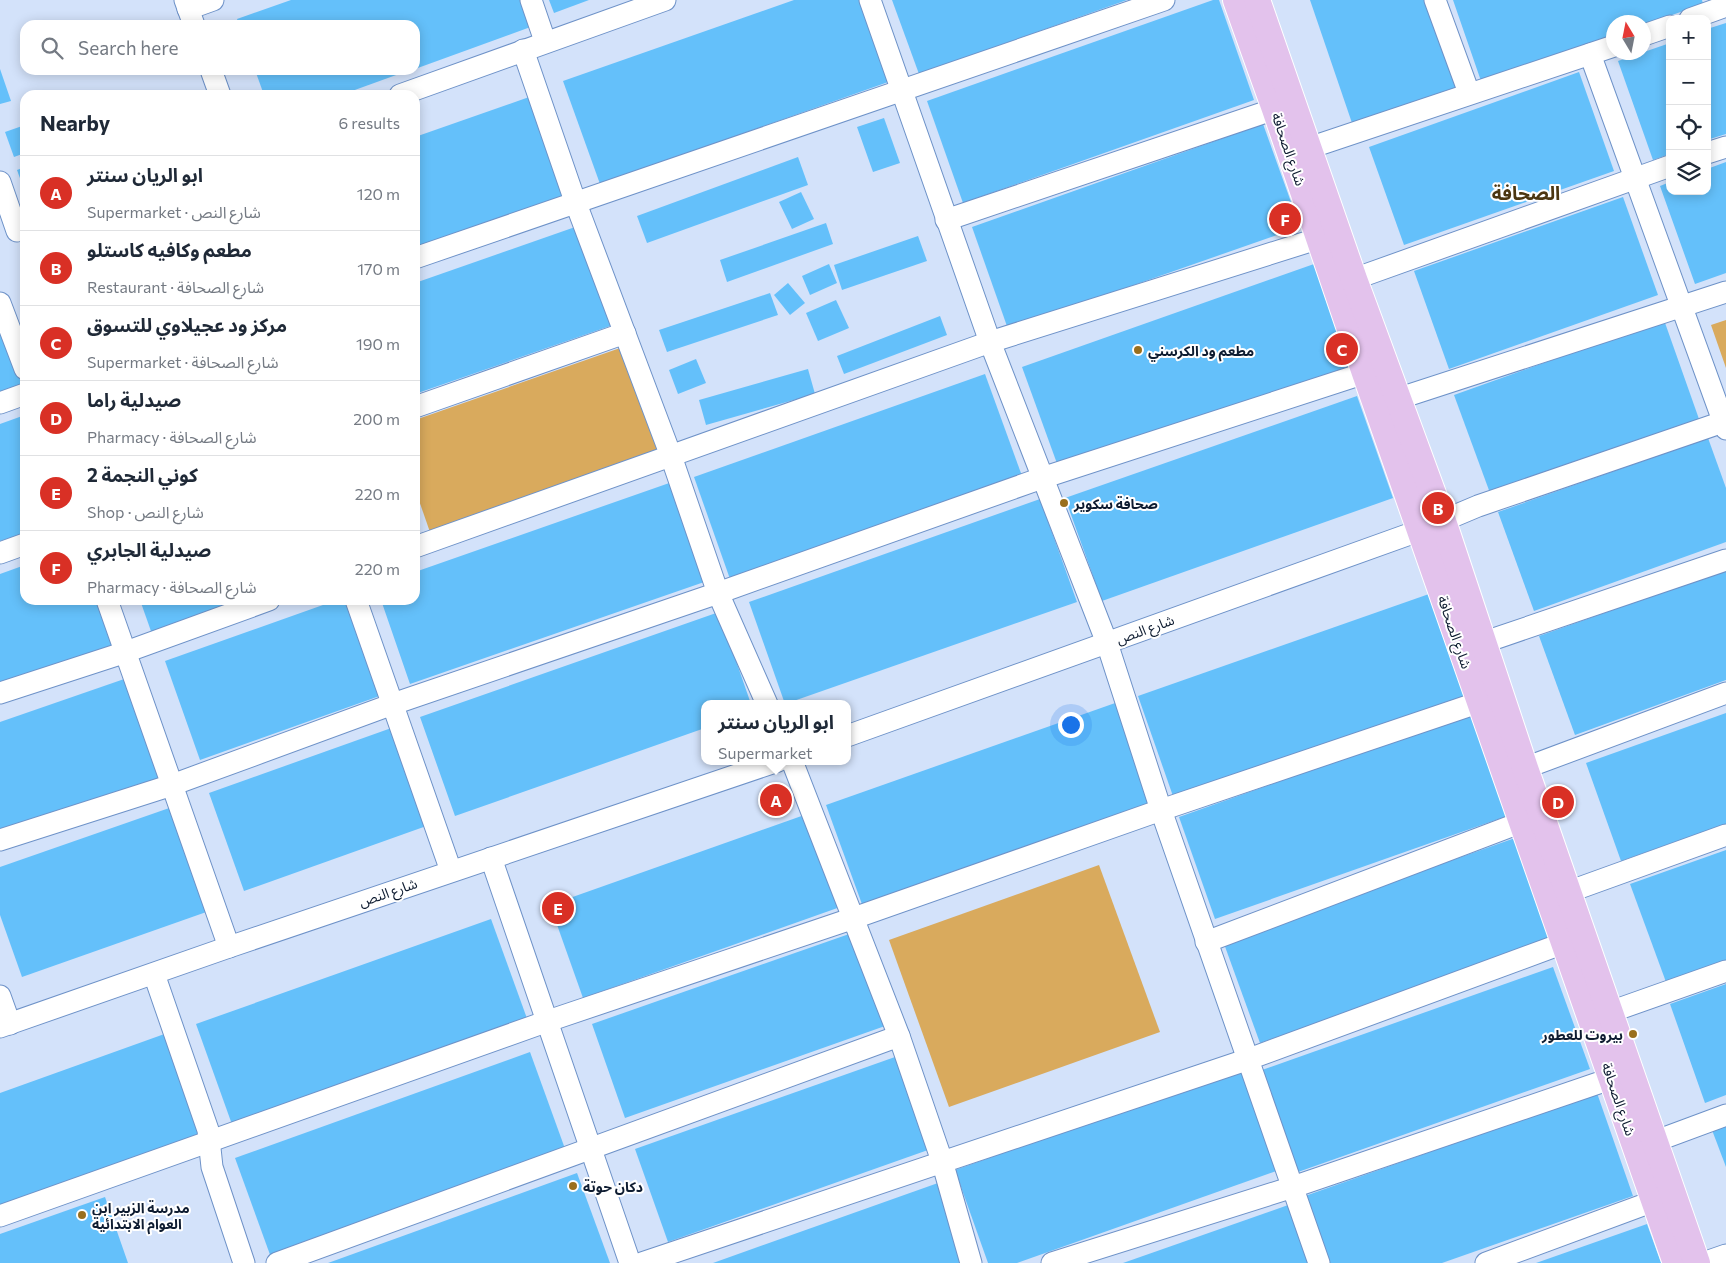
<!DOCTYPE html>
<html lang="en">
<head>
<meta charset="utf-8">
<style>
  body { margin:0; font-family:Commissioner,"Noto Sans Arabic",sans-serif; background:#f6f6f7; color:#1f2937 }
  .controls { position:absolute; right:15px; top:15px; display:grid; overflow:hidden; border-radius:10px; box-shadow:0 2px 12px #0003 }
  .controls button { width:45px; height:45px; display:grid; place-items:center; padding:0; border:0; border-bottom:1px solid #e0e1e3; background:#fff; color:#1f2937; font:25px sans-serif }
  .compass { position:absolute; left:1606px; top:15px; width:45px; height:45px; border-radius:50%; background:#fff; box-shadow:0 2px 12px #0003; rotate:350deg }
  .you { position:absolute; left:1070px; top:724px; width:18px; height:18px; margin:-12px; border:4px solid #fff; border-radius:50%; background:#1a73e8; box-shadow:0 0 0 8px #1a73e833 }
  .badge { display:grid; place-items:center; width:32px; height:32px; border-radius:50%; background:#d93025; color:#fff; font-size:16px; font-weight:700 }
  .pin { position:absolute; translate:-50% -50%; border:2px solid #fff; box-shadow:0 1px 5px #0006 }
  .popup { position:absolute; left:701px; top:700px; width:150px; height:65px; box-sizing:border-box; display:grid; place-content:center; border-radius:10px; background:#fff; filter:drop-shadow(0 1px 4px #0005); font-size:16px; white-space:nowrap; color:#747a83 }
  .popup b { font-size:19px; color:#1f2937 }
  .popup::after { content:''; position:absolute; left:50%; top:100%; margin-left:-10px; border:10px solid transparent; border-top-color:#fff }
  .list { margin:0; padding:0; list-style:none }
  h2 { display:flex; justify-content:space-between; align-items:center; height:65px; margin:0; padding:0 20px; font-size:21px }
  h2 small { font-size:16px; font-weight:400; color:#747a83 }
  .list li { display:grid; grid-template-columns:32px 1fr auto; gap:15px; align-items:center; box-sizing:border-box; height:75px; padding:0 20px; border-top:1px solid #e0e1e3 }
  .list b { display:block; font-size:19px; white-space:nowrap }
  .list p { margin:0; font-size:16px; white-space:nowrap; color:#747a83 }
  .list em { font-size:16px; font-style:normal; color:#747a83 }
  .icon { flex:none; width:28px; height:28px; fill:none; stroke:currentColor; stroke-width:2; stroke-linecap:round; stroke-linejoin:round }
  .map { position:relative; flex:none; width:1726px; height:1263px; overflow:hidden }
  .search { position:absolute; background:#fff; box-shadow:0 2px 12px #0003; left:20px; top:20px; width:400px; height:55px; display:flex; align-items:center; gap:12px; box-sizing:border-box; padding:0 18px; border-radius:15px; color:#747a83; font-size:19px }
  .panel { position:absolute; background:#fff; box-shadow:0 2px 12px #0003; left:20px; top:90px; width:400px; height:515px; border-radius:15px }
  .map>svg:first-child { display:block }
</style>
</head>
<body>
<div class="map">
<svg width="1726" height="1263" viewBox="0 0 1726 1263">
  <rect width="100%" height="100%" fill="#d3e2fa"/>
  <!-- green -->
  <g fill="#d9aa5d">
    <polygon points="1726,320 1726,368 1711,325"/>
    <polygon points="623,347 661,454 431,535 415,489 415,420"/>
    <polygon points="1099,865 1160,1032 949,1107 889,940"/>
  </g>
  <!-- building -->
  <g fill="#64c0fa">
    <polygon points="291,0 528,0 536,25 415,69 415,25 239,25 237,19"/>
    <polygon points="549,0 589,0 554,13"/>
    <polygon points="794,0 863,0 891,81 600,184 563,81"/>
    <polygon points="892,0 1127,0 919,74"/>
    <polygon points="1213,0 1219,0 1254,100 963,203 927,101"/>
    <polygon points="1310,0 1427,0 1457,87 1352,123"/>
    <polygon points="1453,0 1702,0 1703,4 1644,25 1644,22 1614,22 1614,35 1481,81"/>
    <polygon points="1726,23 1726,134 1707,140 1707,29"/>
    <polygon points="1670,43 1670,154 1653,160 1618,61"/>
    <polygon points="0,69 11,101 0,104"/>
    <polygon points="255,70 410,70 341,95 264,95"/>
    <polygon points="1579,72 1614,171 1404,245 1369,147"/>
    <polygon points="532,96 567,195 415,248 415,137"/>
    <polygon points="884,118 900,163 873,172 857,127"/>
    <polygon points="1263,124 1300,227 1008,329 972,227"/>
    <polygon points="25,125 25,153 14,157 5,132"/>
    <polygon points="798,157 808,185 647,243 637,216"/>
    <polygon points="1726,162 1726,273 1695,284 1660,186 1670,182 1670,191 1707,191 1707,169"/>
    <polygon points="25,167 25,192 17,170"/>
    <polygon points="801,192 814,219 792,229 779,202"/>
    <polygon points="1623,197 1658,295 1449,369 1414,271"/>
    <polygon points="826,223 833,244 727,282 720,260"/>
    <polygon points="578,226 613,325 415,394 415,283"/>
    <polygon points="918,236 927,261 842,290 834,265"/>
    <polygon points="829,264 837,283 810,295 802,276"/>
    <polygon points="1314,264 1350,366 1059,469 1022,367"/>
    <polygon points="788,283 805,303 790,315 774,295"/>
    <polygon points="770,293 778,315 667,352 659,330"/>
    <polygon points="0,294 25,364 25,391 0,400"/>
    <polygon points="836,300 849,328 818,341 806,313"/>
    <polygon points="940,316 947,335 844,374 837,356"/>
    <polygon points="1664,320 1699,419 1490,493 1454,395"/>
    <polygon points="696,359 706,383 678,394 669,370"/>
    <polygon points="808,369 815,394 706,425 699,400"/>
    <polygon points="985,374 1022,476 730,579 694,477"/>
    <polygon points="1357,396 1393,498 1102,601 1065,498"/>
    <polygon points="25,415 25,533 0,541 0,424"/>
    <polygon points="1708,438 1726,488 1726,542 1534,611 1498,512"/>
    <polygon points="675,481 710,580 410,684 381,600 415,600 415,572"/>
    <polygon points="1040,499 1077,602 785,704 749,602"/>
    <polygon points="25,565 25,600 110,600 126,647 0,691 0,574"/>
    <polygon points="1726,570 1726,680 1575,735 1539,636"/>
    <polygon points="1429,594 1466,696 1174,799 1138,696"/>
    <polygon points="140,600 248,600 152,634"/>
    <polygon points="337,600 355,600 388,693 200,760 165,661"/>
    <polygon points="719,612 751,704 705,704 705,728 455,816 420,717"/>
    <polygon points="130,677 167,781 0,840 0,722"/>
    <polygon points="1118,702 1154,804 863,907 826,805"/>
    <polygon points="1726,713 1726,824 1621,861 1586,763"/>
    <polygon points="1470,714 1507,816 1215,919 1179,817"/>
    <polygon points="397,726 432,824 244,891 209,793"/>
    <polygon points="175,806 212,910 22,977 0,915 0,867"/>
    <polygon points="810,813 843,906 583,998 550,905"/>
    <polygon points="1515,838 1551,941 1260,1043 1223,941"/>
    <polygon points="1726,850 1726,961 1666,982 1630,884"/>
    <polygon points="491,919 529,1024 234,1130 196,1024"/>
    <polygon points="852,933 885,1026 625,1118 592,1024"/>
    <polygon points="1553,967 1590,1069 1298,1172 1262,1070"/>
    <polygon points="1726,984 1726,1095 1705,1103 1670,1004"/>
    <polygon points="170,1032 208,1137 0,1211 0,1093"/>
    <polygon points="530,1052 568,1157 273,1263 235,1158"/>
    <polygon points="895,1057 928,1150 668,1242 635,1149"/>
    <polygon points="1246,1067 1282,1169 1017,1263 988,1263 955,1170"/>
    <polygon points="1597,1093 1633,1196 1442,1263 1329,1263 1305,1196"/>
    <polygon points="1726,1125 1726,1167 1712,1130"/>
    <polygon points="577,1173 610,1263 328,1263"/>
    <polygon points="938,1183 967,1263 713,1263"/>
    <polygon points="105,1197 128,1263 0,1263 0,1234"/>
    <polygon points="1291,1204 1312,1263 1123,1263"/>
    <polygon points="1647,1224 1661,1263 1536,1263"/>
  </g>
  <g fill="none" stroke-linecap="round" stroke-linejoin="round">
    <!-- minor casing -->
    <g stroke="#6e92c8" stroke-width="23">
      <g id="minor">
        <polyline points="185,0 194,25"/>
        <polyline points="531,0 545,41"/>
        <polyline points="870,0 990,342 1107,643 1161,810 1319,1263"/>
        <polyline points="1435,0 1469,93"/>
        <polyline points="188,9 213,0"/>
        <polyline points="1690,19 1726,6"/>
        <polyline points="1644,35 1670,26"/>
        <polyline points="523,50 575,201 671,456 718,593 767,704"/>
        <polyline points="1590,54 1726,429"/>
        <polyline points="211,70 220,95"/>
        <polyline points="400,95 665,0"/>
        <polyline points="1309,148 1614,46"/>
        <polyline points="1707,153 1726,147"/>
        <polyline points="0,182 17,231"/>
        <polyline points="946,220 1275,109"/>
        <polyline points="415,258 1164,0"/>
        <polyline points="1354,279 1670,166"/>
        <polyline points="0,303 25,369"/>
        <polyline points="1397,399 1726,292"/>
        <polyline points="0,403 25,394"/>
        <polyline points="415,407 625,333"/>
        <polyline points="415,547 990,342 1320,238"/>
        <polyline points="0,553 25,544"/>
        <polyline points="107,600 229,947"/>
        <polyline points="356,600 451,871"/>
        <polyline points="1482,643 1726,560"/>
        <polyline points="0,693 123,653 269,600"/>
        <polyline points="847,736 1421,530 1478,506 1726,421"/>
        <polyline points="792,761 899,1036 942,1161 971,1263"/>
        <polyline points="1525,768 1726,693"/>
        <polyline points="0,840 172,785 393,704 718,593 1042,478 1365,373"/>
        <polyline points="491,858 630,1263"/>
        <polyline points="1568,892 1726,835"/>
        <polyline points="1206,942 1522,822"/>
        <polyline points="154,974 208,1130 212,1167 244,1263"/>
        <polyline points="0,996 10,1024"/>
        <polyline points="1610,1012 1726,971"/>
        <polyline points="0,1027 229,947 778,761"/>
        <polyline points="1656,1141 1726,1115"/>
        <polyline points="0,1216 548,1021 854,918 1161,810 1480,702"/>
        <polyline points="277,1263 899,1036"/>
        <polyline points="642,1263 1249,1059 1564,943"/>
        <polyline points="1052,1263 1293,1187 1613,1078"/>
        <polyline points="1486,1263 1654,1201"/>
        <polyline points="1703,1263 1726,1255"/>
      </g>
    </g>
    <!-- major casing -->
    <g stroke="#fff" stroke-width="28">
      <g id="major">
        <polyline points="1236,0 1275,109 1365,373 1676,1263"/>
        <polyline points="1257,0 1354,279 1443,521 1525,768 1697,1263"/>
      </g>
    </g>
    <!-- minor -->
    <use href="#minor" stroke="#fff" stroke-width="21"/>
    <!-- major -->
    <use href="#major" stroke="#e3c2ec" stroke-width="26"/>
  </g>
  <!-- markers -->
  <g fill="#9a6f1d" stroke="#fff" stroke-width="2">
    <circle cx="1138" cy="350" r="5"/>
    <circle cx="1064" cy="503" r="5"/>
    <circle cx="1633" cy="1034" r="5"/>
    <circle cx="573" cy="1186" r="5"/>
    <circle cx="82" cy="1215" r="5"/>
  </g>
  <g text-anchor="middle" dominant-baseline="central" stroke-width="4" stroke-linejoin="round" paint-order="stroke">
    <!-- street labels -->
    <g font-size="14" fill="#0e1c31" stroke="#fff">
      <text transform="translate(1289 149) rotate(71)">شارع الصحافة</text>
      <text transform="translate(1145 629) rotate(-20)">شارع النص</text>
      <text transform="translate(1455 632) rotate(71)">شارع الصحافة</text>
      <text transform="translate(388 892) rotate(-19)">شارع النص</text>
      <text transform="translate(1619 1099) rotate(71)">شارع الصحافة</text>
    </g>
    <!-- poi labels -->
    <g font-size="14" font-weight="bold" fill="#0e1c31" stroke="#fff" text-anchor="start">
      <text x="1148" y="350">مطعم ود الكرسني</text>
      <text x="1074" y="503">صحافة سكوير</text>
      <text x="1623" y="1034" text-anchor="end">بيروت للعطور</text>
      <text x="583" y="1186">دكان حوتة</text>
      <text x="92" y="1207">مدرسة الزبير ابن<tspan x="92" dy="16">العوام الابتدائية</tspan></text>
    </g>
    <!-- district labels -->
    <g font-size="19" font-weight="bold" fill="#4b3611" stroke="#fff">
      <text x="1526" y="192">الصحافة</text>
    </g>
  </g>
</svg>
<div class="controls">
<button>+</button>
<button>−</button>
<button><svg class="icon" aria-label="locate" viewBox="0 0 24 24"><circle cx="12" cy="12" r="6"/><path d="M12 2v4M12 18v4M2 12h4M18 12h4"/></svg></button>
<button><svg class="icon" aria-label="layers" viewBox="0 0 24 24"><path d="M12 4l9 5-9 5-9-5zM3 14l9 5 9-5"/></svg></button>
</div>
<svg class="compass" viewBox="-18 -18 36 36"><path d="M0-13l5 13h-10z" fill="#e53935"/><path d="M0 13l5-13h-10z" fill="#747a83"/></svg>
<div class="you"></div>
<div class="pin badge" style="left:776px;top:800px">A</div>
<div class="popup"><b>ابو الريان سنتر</b>Supermarket</div>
<div class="pin badge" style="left:1438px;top:508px">B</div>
<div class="pin badge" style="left:1342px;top:349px">C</div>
<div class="pin badge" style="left:1558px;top:802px">D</div>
<div class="pin badge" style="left:558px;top:908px">E</div>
<div class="pin badge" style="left:1285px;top:219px">F</div>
<div class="search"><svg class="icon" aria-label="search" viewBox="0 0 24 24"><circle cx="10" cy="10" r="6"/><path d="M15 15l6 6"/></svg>Search here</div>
<section class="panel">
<h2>Nearby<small>6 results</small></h2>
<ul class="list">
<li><span class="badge">A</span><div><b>ابو الريان سنتر</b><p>Supermarket · شارع النص</p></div><em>120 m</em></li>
<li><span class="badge">B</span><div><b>مطعم وكافيه كاستلو</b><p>Restaurant · شارع الصحافة</p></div><em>170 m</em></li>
<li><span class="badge">C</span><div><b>مركز ود عجيلاوي للتسوق</b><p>Supermarket · شارع الصحافة</p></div><em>190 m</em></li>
<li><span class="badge">D</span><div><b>صيدلية راما</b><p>Pharmacy · شارع الصحافة</p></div><em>200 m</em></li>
<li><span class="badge">E</span><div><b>كوني النجمة 2</b><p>Shop · شارع النص</p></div><em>220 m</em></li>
<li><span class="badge">F</span><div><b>صيدلية الجابري</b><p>Pharmacy · شارع الصحافة</p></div><em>220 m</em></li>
</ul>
</section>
</div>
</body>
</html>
